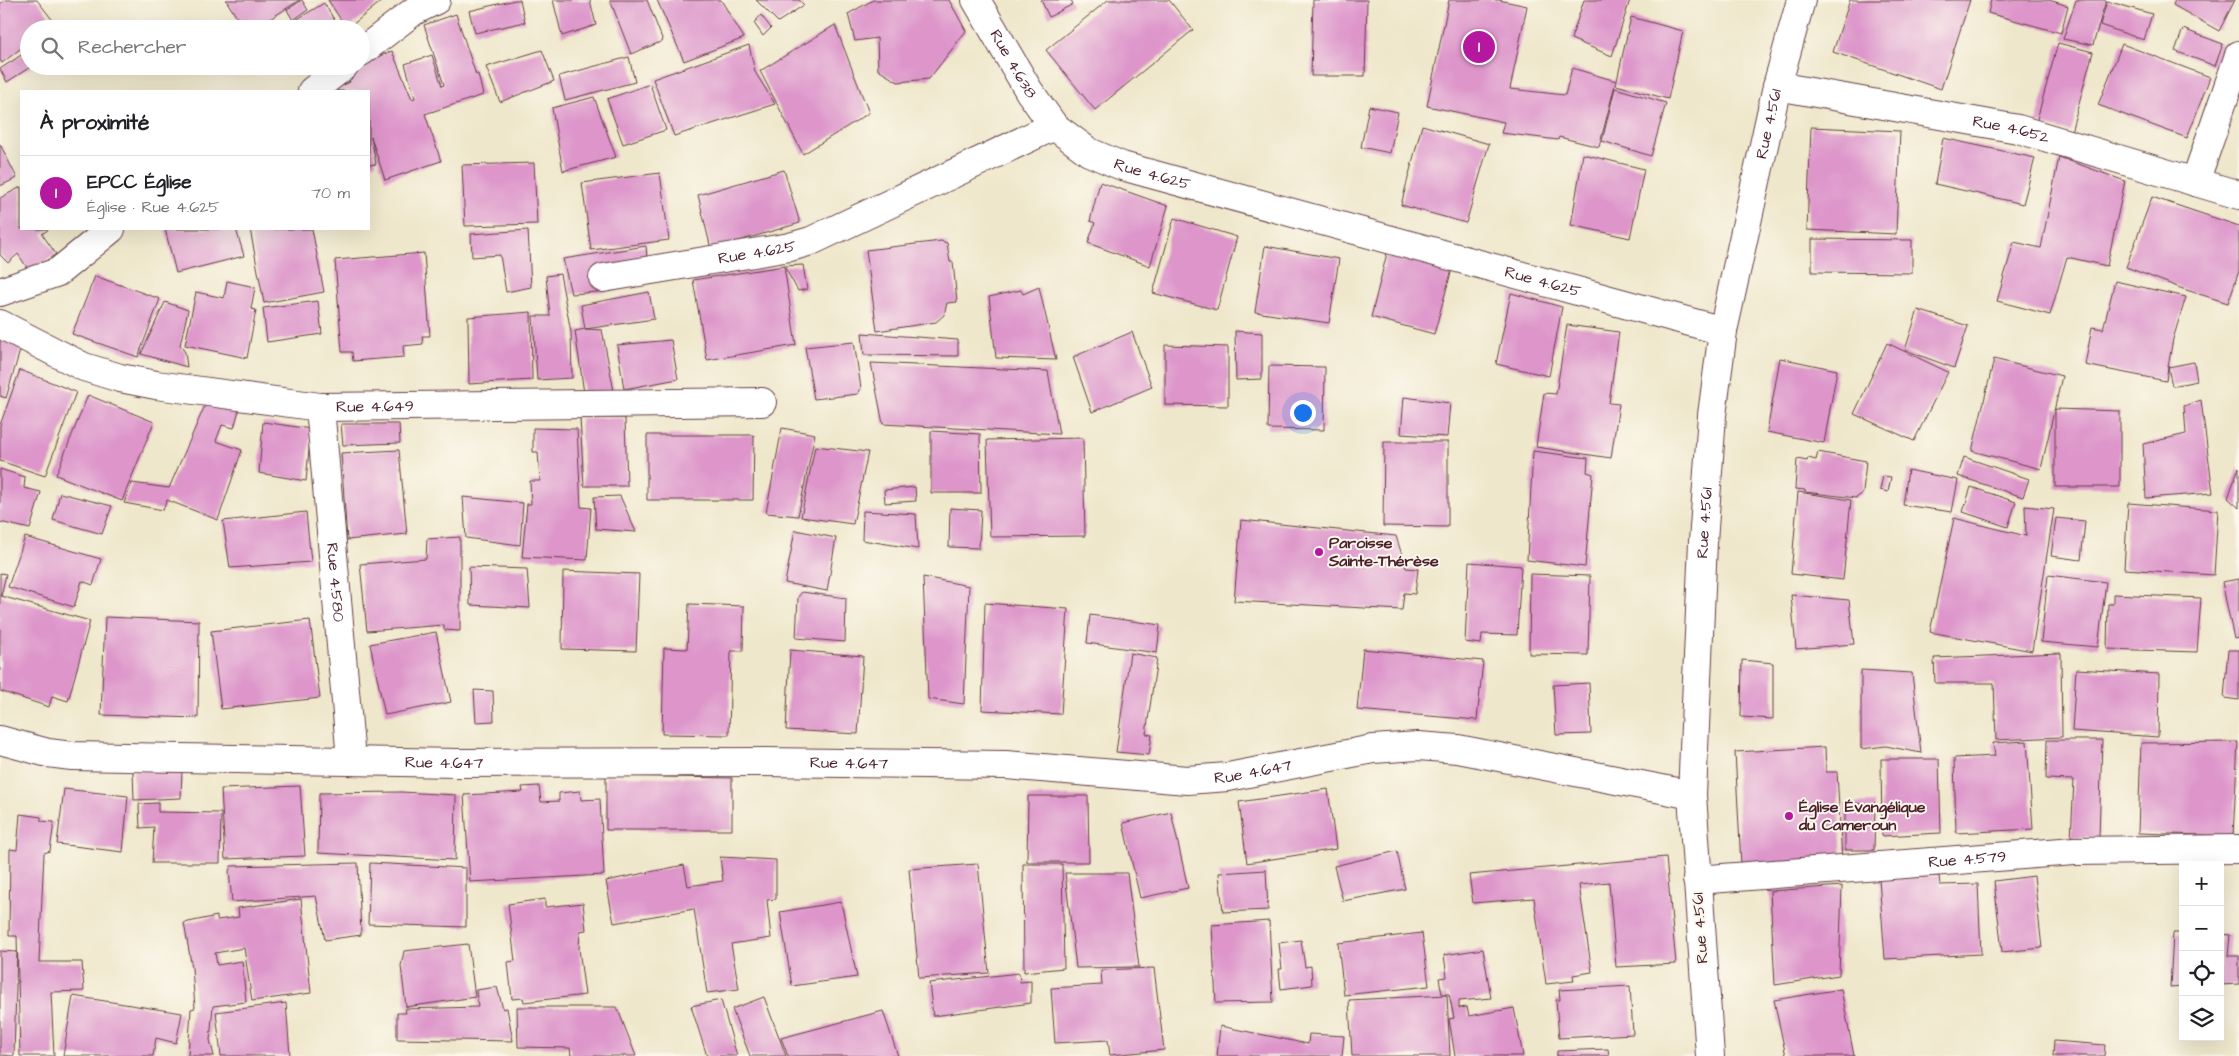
<!DOCTYPE html>
<html lang="fr">
<head>
<meta charset="utf-8">
<style>
  body { margin:0; font-family:"Architects Daughter",sans-serif; background:#f6f6f6; color:#202124 }
  .controls { position:absolute; right:15px; bottom:15px; display:grid; overflow:hidden; border-radius:0px; box-shadow:0 5px 20px #0002 }
  .controls button { width:45px; height:45px; display:grid; place-items:center; padding:0; border:0; border-bottom:1px solid #e0e0e0; background:#fff; color:#202124; font:25px sans-serif }
  .you { position:absolute; left:1302px; top:412px; width:18px; height:18px; margin:-12px; border:4px solid #fff; border-radius:50%; background:#1a73e8; box-shadow:0 0 0 8px #1a73e833 }
  .badge { display:grid; place-items:center; width:32px; height:32px; border-radius:50%; background:#b5179e; color:#fff; font-size:16px; font-weight:700 }
  .pin { position:absolute; translate:-50% -50%; border:2px solid #fff; box-shadow:0 1px 5px #0006 }
  .list { margin:0; padding:0; list-style:none }
  h2 { display:flex; justify-content:space-between; align-items:center; height:65px; margin:0; padding:0 20px; font-size:21px }
  h2 small { font-size:16px; font-weight:400; color:#757577 }
  .list li { display:grid; grid-template-columns:32px 1fr auto; gap:15px; align-items:center; box-sizing:border-box; height:75px; padding:0 20px; border-top:1px solid #e0e0e0 }
  .list b { display:block; font-size:19px; white-space:nowrap }
  .list p { margin:0; font-size:16px; white-space:nowrap; color:#757577 }
  .list em { font-size:16px; font-style:normal; color:#757577 }
  .icon { flex:none; width:28px; height:28px; fill:none; stroke:currentColor; stroke-width:2; stroke-linecap:round; stroke-linejoin:round }
  .map { position:relative; flex:none; width:2239px; height:1056px; overflow:hidden }
  .search { position:absolute; background:#fff; box-shadow:0 5px 20px #0002; left:20px; top:20px; width:350px; height:55px; display:flex; align-items:center; gap:12px; box-sizing:border-box; padding:0 18px; border-radius:28px; color:#757577; font-size:19px }
  .panel { position:absolute; background:#fff; box-shadow:0 5px 20px #0002; left:20px; top:90px; width:350px; height:140px; border-radius:0px }
  .map>svg:first-child { display:block }
</style>
</head>
<body>
<div class="map">
<svg width="2239" height="1056" viewBox="0 0 2239 1056">
  <rect width="100%" height="100%" fill="#fbf7ec"/>
  <filter id="ink" filterUnits="userSpaceOnUse"><feTurbulence type="fractalNoise" baseFrequency=".02" numOctaves="2"/><feDisplacementMap in="SourceGraphic" scale="10" xChannelSelector="R" yChannelSelector="G"/><feConvolveMatrix kernelMatrix="1 2 1 2 8 2 1 2 1" color-interpolation-filters="sRGB"/></filter>
  <filter id="wash" filterUnits="userSpaceOnUse"><feTurbulence type="fractalNoise" baseFrequency=".0096" numOctaves="4" result="noise"/><feDisplacementMap in="SourceGraphic" scale="20" xChannelSelector="R" yChannelSelector="G"/><feGaussianBlur stdDeviation="1.12" result="paint"/><feColorMatrix in="noise" values="0 0 0 0 0 0 0 0 0 0 0 0 0 0 0 0 0 1.4 0 .05"/><feComposite in="paint" operator="in"/></filter>
  <g filter="url(#wash)">
    <rect width="100%" height="100%" fill="#efe7cb"/>
    <g id="blocks">
      <!-- building -->
      <g fill="#dd95ca">
        <polygon points="5,0 37,0 54,22 45,29 29,29 29,42 2,63 0,60 0,4"/>
        <polygon points="226,0 300,0 257,27 255,24 247,29 244,29"/>
        <polygon points="302,0 308,10 293,20 287,10"/>
        <polygon points="328,0 383,0 347,29"/>
        <polygon points="515,0 520,0 525,22 475,33 469,11"/>
        <polygon points="553,0 590,0 596,25 562,36"/>
        <polygon points="610,0 647,0 663,41 631,54"/>
        <polygon points="657,0 721,0 744,38 684,61"/>
        <polygon points="756,0 799,0 804,5 778,22"/>
        <polygon points="873,0 949,0 966,31 929,79 898,82 878,70 877,38 855,41 848,14"/>
        <polygon points="1041,0 1071,0 1073,4 1049,17"/>
        <polygon points="1108,0 1169,0 1193,30 1095,110 1046,50"/>
        <polygon points="1313,0 1367,0 1365,76 1311,76"/>
        <polygon points="1449,0 1499,0 1527,6 1510,89 1565,95 1572,68 1616,81 1599,147 1559,137 1558,140 1501,133 1504,122 1427,106"/>
        <polygon points="1584,0 1630,0 1612,56 1571,39"/>
        <polygon points="1850,0 1970,0 1941,89 1833,52"/>
        <polygon points="1991,0 2049,0 2068,6 2061,33 1988,13"/>
        <polygon points="2076,0 2106,0 2093,45 2063,39"/>
        <polygon points="2175,0 2235,0 2219,31 2173,5"/>
        <polygon points="2107,1 2152,14 2144,40 2100,25"/>
        <polygon points="324,3 340,29 302,29 296,20"/>
        <polygon points="456,14 476,75 478,74 483,95 425,114 441,161 385,180 371,137 376,164 369,165 369,91 338,91 337,88 350,82 346,71 361,66 361,64 392,51 412,99 415,98 405,64 432,55 442,86 444,85 424,25"/>
        <polygon points="761,15 771,28 763,36 754,23"/>
        <polygon points="1631,17 1683,31 1668,99 1616,85"/>
        <polygon points="835,25 869,113 803,154 760,71"/>
        <polygon points="2183,29 2223,44 2215,66 2175,51"/>
        <polygon points="2058,43 2093,52 2071,132 2036,123"/>
        <polygon points="2122,44 2210,77 2187,138 2098,105"/>
        <polygon points="749,45 755,72 775,104 674,136 653,79"/>
        <polygon points="29,50 29,66 32,66 7,82 0,69"/>
        <polygon points="542,50 554,81 500,102 486,67"/>
        <polygon points="629,57 635,82 565,100 559,76"/>
        <polygon points="650,84 666,130 623,144 607,99"/>
        <polygon points="1615,88 1666,103 1651,156 1602,141"/>
        <polygon points="594,97 616,157 563,171 552,108"/>
        <polygon points="1369,106 1398,112 1390,153 1361,147"/>
        <polygon points="1422,125 1489,144 1466,223 1401,205"/>
        <polygon points="1811,127 1900,131 1896,234 1807,230"/>
        <polygon points="1943,138 2035,158 2023,204 1935,184"/>
        <polygon points="0,144 17,178 0,186"/>
        <polygon points="1583,154 1644,169 1630,238 1571,225"/>
        <polygon points="2059,157 2125,181 2107,266 2067,257 2050,315 1997,301 2014,242 2041,248"/>
        <polygon points="534,163 537,224 465,226 462,165"/>
        <polygon points="784,170 800,223 711,249 698,195"/>
        <polygon points="660,173 669,240 591,250 582,183"/>
        <polygon points="1100,182 1168,206 1150,266 1088,243 1095,223 1090,221"/>
        <polygon points="21,187 21,229 49,229 42,234 56,254 30,272 18,254 8,263 0,255 0,198"/>
        <polygon points="2152,197 2239,226 2239,271 2228,303 2183,289 2126,267"/>
        <polygon points="1174,218 1237,237 1217,310 1153,293"/>
        <polygon points="165,229 236,229 244,256 176,273"/>
        <polygon points="250,229 312,229 324,292 264,303"/>
        <polygon points="528,230 531,287 506,292 500,255 472,257 471,234"/>
        <polygon points="1812,239 1912,240 1912,273 1812,272"/>
        <polygon points="941,241 947,243 950,262 953,262 957,302 947,303 944,315 936,322 877,331 866,250"/>
        <polygon points="646,246 649,280 610,291 571,294 563,259"/>
        <polygon points="1265,246 1339,259 1329,323 1255,312"/>
        <polygon points="1388,249 1452,269 1434,334 1371,317"/>
        <polygon points="424,253 430,336 422,336 423,344 403,346 404,357 353,361 352,352 342,352 335,260"/>
        <polygon points="803,265 807,289 798,291 784,266 796,345 707,360 693,280 784,266"/>
        <polygon points="560,274 571,332 572,378 537,380 533,316 550,316 546,276"/>
        <polygon points="95,276 160,299 138,357 72,334"/>
        <polygon points="227,281 255,287 251,309 256,310 247,358 185,345 196,292 224,298"/>
        <polygon points="2115,281 2186,297 2173,339 2168,367 2194,362 2197,381 2172,386 2168,367 2166,381 2085,365 2092,327 2103,329"/>
        <polygon points="1039,287 1056,360 996,358 989,297 1021,290 1023,294"/>
        <polygon points="649,292 654,319 585,329 602,330 614,391 584,393 575,331 585,329 581,305"/>
        <polygon points="1511,293 1562,307 1549,376 1496,364"/>
        <polygon points="318,301 322,334 267,342 263,308"/>
        <polygon points="165,302 188,310 180,345 185,352 187,367 141,354"/>
        <polygon points="1918,310 1968,326 1954,368 1905,350"/>
        <polygon points="531,312 532,380 469,384 468,317"/>
        <polygon points="1567,325 1619,332 1609,403 1619,404 1611,458 1536,447 1544,393 1556,394"/>
        <polygon points="1235,331 1262,333 1262,379 1236,380"/>
        <polygon points="1132,332 1152,387 1092,412 1073,357"/>
        <polygon points="862,333 958,340 958,356 864,355"/>
        <polygon points="0,340 21,347 6,398 0,396"/>
        <polygon points="671,340 678,379 624,389 617,345"/>
        <polygon points="854,342 861,388 858,394 814,399 805,347"/>
        <polygon points="1887,343 1948,372 1914,441 1854,414"/>
        <polygon points="1165,345 1228,347 1228,406 1165,405"/>
        <polygon points="1780,358 1837,370 1824,443 1767,432"/>
        <polygon points="1994,359 2062,376 2041,469 1972,451"/>
        <polygon points="871,363 1048,371 1059,434 883,424"/>
        <polygon points="1269,366 1325,367 1324,430 1268,429"/>
        <polygon points="20,370 76,392 45,476 0,461 0,425"/>
        <polygon points="88,395 154,422 122,501 56,475"/>
        <polygon points="1404,397 1450,403 1447,437 1401,434"/>
        <polygon points="2201,400 2213,493 2146,498 2143,444 2186,434 2184,406"/>
        <polygon points="206,403 239,410 234,428 222,425 216,441 242,450 218,520 167,500 163,510 124,503 132,483 169,488"/>
        <polygon points="2055,409 2120,411 2120,487 2055,487"/>
        <polygon points="580,418 625,418 627,486 584,486"/>
        <polygon points="263,422 311,429 306,481 259,473"/>
        <polygon points="341,424 399,424 400,443 343,445"/>
        <polygon points="533,428 577,429 581,507 591,508 587,560 522,557 527,504 531,504 530,481 540,481 538,452 533,452"/>
        <polygon points="782,428 815,434 798,516 766,513"/>
        <polygon points="931,431 980,434 981,493 931,493"/>
        <polygon points="647,435 754,435 753,500 647,500"/>
        <polygon points="1083,438 1085,536 990,537 987,440"/>
        <polygon points="1384,442 1448,442 1448,527 1383,526"/>
        <polygon points="815,446 868,452 853,524 801,517"/>
        <polygon points="399,450 407,534 347,540 341,453"/>
        <polygon points="1533,451 1588,458 1587,472 1593,474 1585,567 1527,560"/>
        <polygon points="1818,452 1866,461 1863,493 1856,498 1805,492 1805,490 1795,489 1797,459 1807,461 1808,458 1816,460"/>
        <polygon points="1964,457 2029,479 2023,497 1958,476"/>
        <polygon points="2239,467 2239,508 2228,498"/>
        <polygon points="0,469 25,477 24,488 41,492 30,529 0,522"/>
        <polygon points="1908,470 1958,480 1952,512 1903,505"/>
        <polygon points="1883,476 1891,477 1888,492 1880,490"/>
        <polygon points="915,487 916,501 885,503 884,490"/>
        <polygon points="1971,487 2016,502 2008,527 1963,512"/>
        <polygon points="1798,492 1851,500 1843,580 1791,574"/>
        <polygon points="60,493 112,506 102,534 53,520"/>
        <polygon points="620,496 636,532 596,529 594,497"/>
        <polygon points="463,497 523,503 520,545 466,538"/>
        <polygon points="2128,503 2218,510 2214,575 2124,569"/>
        <polygon points="2025,506 2054,509 2032,651 1930,632 1954,518 2026,536"/>
        <polygon points="950,508 981,510 979,548 949,547"/>
        <polygon points="863,511 916,514 918,549 862,540"/>
        <polygon points="306,512 311,562 230,568 223,521"/>
        <polygon points="2056,518 2085,521 2081,560 2051,556"/>
        <polygon points="1241,520 1396,536 1406,568 1418,569 1415,594 1404,593 1402,610 1234,601"/>
        <polygon points="795,530 836,538 827,591 785,583"/>
        <polygon points="25,537 101,559 93,585 82,581 74,607 8,587"/>
        <polygon points="460,537 460,631 444,630 444,625 367,631 360,564 426,559 427,539"/>
        <polygon points="1469,562 1521,566 1517,635 1482,634 1481,644 1465,642"/>
        <polygon points="469,567 527,569 530,608 470,605"/>
        <polygon points="563,571 639,574 636,651 562,649"/>
        <polygon points="0,573 6,574 1,596 90,621 68,701 52,696 49,707 0,691"/>
        <polygon points="1530,574 1590,576 1588,655 1529,654"/>
        <polygon points="2048,575 2106,582 2098,647 2041,642"/>
        <polygon points="923,577 969,586 964,704 928,699"/>
        <polygon points="2239,579 2239,638 2234,639 2222,582"/>
        <polygon points="802,592 846,598 845,642 796,638 798,597"/>
        <polygon points="2113,594 2201,598 2197,652 2107,649 2108,604 2113,604"/>
        <polygon points="1791,595 1849,600 1854,644 1796,649"/>
        <polygon points="985,603 1068,609 1061,714 982,710"/>
        <polygon points="689,604 744,606 743,651 731,651 729,735 662,734 664,648 687,649"/>
        <polygon points="1090,615 1160,625 1157,653 1087,643"/>
        <polygon points="105,617 199,621 198,718 101,715"/>
        <polygon points="310,620 320,698 221,709 211,631"/>
        <polygon points="436,632 451,702 385,715 370,644"/>
        <polygon points="1363,649 1483,661 1477,720 1357,710"/>
        <polygon points="790,650 863,656 858,734 786,730"/>
        <polygon points="2228,650 2239,650 2239,700 2224,698"/>
        <polygon points="1130,653 1157,658 1146,734 1152,735 1149,755 1116,752"/>
        <polygon points="2061,653 2062,737 1996,740 1994,683 1935,683 1934,658"/>
        <polygon points="1742,660 1773,663 1773,719 1741,717"/>
        <polygon points="2076,669 2159,674 2158,737 2072,731"/>
        <polygon points="1861,670 1912,673 1921,753 1886,746 1861,749"/>
        <polygon points="1589,683 1591,734 1556,735 1553,685"/>
        <polygon points="474,690 493,691 494,721 476,722"/>
        <polygon points="2047,740 2102,740 2099,838 2071,838 2074,780 2046,779"/>
        <polygon points="2027,741 2033,829 1956,833 1954,758 1995,756 1993,743"/>
        <polygon points="2238,742 2233,836 2138,833 2141,743"/>
        <polygon points="1825,747 1826,772 1837,772 1842,860 1741,865 1735,752"/>
        <polygon points="1881,759 1939,759 1941,833 1882,836"/>
        <polygon points="182,770 181,798 134,800 133,771"/>
        <polygon points="606,776 732,778 732,830 606,830"/>
        <polygon points="300,786 305,856 225,859 221,789"/>
        <polygon points="539,786 541,802 559,801 559,793 580,791 581,800 600,799 604,875 470,882 464,795 523,792 522,787"/>
        <polygon points="64,789 128,796 123,852 57,844"/>
        <polygon points="1328,789 1336,849 1247,863 1239,802"/>
        <polygon points="401,792 456,795 455,860 318,853 319,793"/>
        <polygon points="1028,796 1088,796 1089,862 1027,862"/>
        <polygon points="158,803 158,812 221,813 220,863 152,863 154,827 140,828 139,804"/>
        <polygon points="1875,803 1874,850 1845,850 1845,804"/>
        <polygon points="1171,812 1188,888 1140,898 1123,823"/>
        <polygon points="20,814 41,817 41,821 54,822 50,851 44,853 39,962 82,962 84,991 51,992 54,1056 20,1056 17,936 9,936 10,849 17,850"/>
        <polygon points="1397,851 1405,889 1343,901 1334,866"/>
        <polygon points="720,857 776,860 776,899 767,900 771,938 731,944 739,989 707,993 694,909 614,923 606,881 684,865 688,886 723,881"/>
        <polygon points="1666,857 1676,964 1616,967 1609,882 1579,885 1592,972 1573,975 1574,981 1546,984 1534,898 1473,903 1469,875"/>
        <polygon points="358,863 361,935 325,940 316,896 232,902 229,871 231,866"/>
        <polygon points="370,863 466,868 466,927 368,924"/>
        <polygon points="978,864 989,973 919,978 909,869"/>
        <polygon points="1023,864 1062,864 1064,968 1024,972"/>
        <polygon points="1266,870 1268,910 1223,912 1219,873"/>
        <polygon points="1065,873 1127,873 1139,967 1076,968"/>
        <polygon points="1939,876 1940,885 1978,884 1981,954 1885,959 1879,879"/>
        <polygon points="2034,876 2042,948 2002,952 1994,881"/>
        <polygon points="1842,886 1839,975 1775,985 1770,891"/>
        <polygon points="301,899 311,993 252,1001 244,948 215,953 217,965 242,961 246,1002 213,1006 210,1040 214,1056 188,1056 191,1009 195,1008 192,968 184,923 217,916 217,920 239,917 238,908"/>
        <polygon points="545,899 545,907 583,903 586,930 580,931 579,949 585,995 524,1002 523,998 512,999 508,962 515,961 508,904"/>
        <polygon points="841,902 857,977 792,986 780,912"/>
        <polygon points="1269,921 1273,1002 1216,1003 1212,925"/>
        <polygon points="1422,933 1429,986 1344,995 1338,943"/>
        <polygon points="2173,933 2183,933 2183,987 2170,988"/>
        <polygon points="2220,934 2230,935 2228,956 2239,956 2239,984 2220,985"/>
        <polygon points="1301,940 1305,967 1311,966 1312,985 1281,989 1279,969 1282,969 1279,943"/>
        <polygon points="468,944 475,997 406,1007 401,966 404,951"/>
        <polygon points="1483,949 1491,998 1459,1001 1459,1008 1467,1007 1469,1016 1514,1008 1523,1056 1455,1056 1449,1019 1454,1018 1449,994 1442,994 1439,978 1447,977 1444,955"/>
        <polygon points="0,951 17,952 14,1056 0,1055"/>
        <polygon points="1154,968 1164,1050 1110,1055 1108,1040 1055,1043 1051,988 1102,985 1101,970"/>
        <polygon points="1019,973 1020,982 1031,981 1031,1003 933,1016 929,983"/>
        <polygon points="1630,986 1633,1034 1559,1038 1556,1000 1560,1000 1559,990"/>
        <polygon points="497,987 503,1009 507,1008 513,1041 397,1039 397,1013 406,1013 405,1009 478,1007 476,990"/>
        <polygon points="1841,989 1854,1056 1786,1056 1774,1000"/>
        <polygon points="1447,995 1450,1056 1352,1056 1349,1000"/>
        <polygon points="73,996 182,1013 176,1043 156,1038 153,1056 63,1056"/>
        <polygon points="764,997 786,1056 750,1056 732,1009"/>
        <polygon points="721,1000 737,1056 707,1056 691,1006"/>
        <polygon points="286,1003 290,1056 221,1056 216,1012"/>
        <polygon points="517,1007 617,1007 636,1056 571,1056 570,1048 518,1047"/>
        <polygon points="883,1011 898,1056 788,1056 781,1038"/>
        <polygon points="1220,1026 1308,1044 1309,1034 1344,1036 1342,1056 1217,1056"/>
        <polygon points="2054,1041 2105,1045 2104,1056 2053,1056"/>
        <polygon points="1608,1049 1609,1056 1557,1056 1557,1051"/>
      </g>
    </g>
  </g>
  <g filter="url(#ink)">
    <use href="#blocks" fill-opacity="0" stroke="#633d43" stroke-width="1"/>
    <g fill="none" stroke-linecap="round" stroke-linejoin="round">
      <!-- minor casing -->
      <g stroke="#633d43" stroke-width="30">
        <g id="minor">
          <path id="s1" d="M976,0L1029,91L1054,126"/>
          <polyline points="361,52 414,11 436,0"/>
          <path id="s2" d="M1777,86L2018,129L2239,195"/>
          <polyline points="312,91 344,66"/>
          <polyline points="2195,182 2239,55"/>
          <path id="s3" d="M603,278L790,247L811,241L1054,126L1089,152L1122,166L1723,331"/>
          <polyline points="0,292 58,272 111,229"/>
          <path id="s4" d="M0,324L84,367L120,378L156,385L320,407L762,402"/>
          <path id="s5" d="M320,407L351,759"/>
          <path id="s6" d="M0,740L48,753L72,756L457,763L763,762L1006,765L1187,780L1228,777L1373,749L1418,746L1458,749L1692,795"/>
          <path id="s7" d="M1697,880L2074,851L2239,849"/>
        </g>
      </g>
      <!-- major casing -->
      <g stroke="#633d43" stroke-width="30">
        <g id="major">
          <path id="s8" d="M1710,1056L1692,795L1703,542L1712,415L1723,331L1777,86L1801,0"/>
        </g>
      </g>
      <!-- minor -->
      <use href="#minor" stroke="#fff" stroke-width="28"/>
      <!-- major -->
      <use href="#major" stroke="#fff" stroke-width="28"/>
    </g>
  </g>
  <!-- markers -->
  <g fill="#b5179e" stroke="#fbf7ec" stroke-width="2">
    <circle cx="1319" cy="552" r="5"/>
    <circle cx="1789" cy="816" r="5"/>
  </g>
  <g text-anchor="middle" dominant-baseline="central" stroke-width="4" stroke-linejoin="round" paint-order="stroke">
    <!-- street labels -->
    <g font-size="16" fill="#4a1f2b" stroke="#fbf7ec">
      <text stroke="none"><textPath href="#s1" startOffset="74">Rue 4.638</textPath></text>
      <text stroke="none"><textPath href="#s8" startOffset="939">Rue 4.561</textPath></text>
      <text stroke="none"><textPath href="#s2" startOffset="238">Rue 4.652</textPath></text>
      <text stroke="none"><textPath href="#s3" startOffset="591">Rue 4.625</textPath></text>
      <text stroke="none"><textPath href="#s3" startOffset="156">Rue 4.625</textPath></text>
      <text stroke="none"><textPath href="#s3" startOffset="996">Rue 4.625</textPath></text>
      <text stroke="none"><textPath href="#s4" startOffset="389">Rue 4.649</textPath></text>
      <text stroke="none"><textPath href="#s8" startOffset="534">Rue 4.561</textPath></text>
      <text stroke="none"><textPath href="#s5" startOffset="176">Rue 4.580</textPath></text>
      <text stroke="none"><textPath href="#s6" startOffset="446">Rue 4.647</textPath></text>
      <text stroke="none"><textPath href="#s6" startOffset="851">Rue 4.647</textPath></text>
      <text stroke="none"><textPath href="#s6" startOffset="1256">Rue 4.647</textPath></text>
      <text stroke="none"><textPath href="#s7" startOffset="271">Rue 4.579</textPath></text>
      <text transform="translate(1700 928) rotate(-94)">Rue 4.561</text>
    </g>
    <!-- poi labels -->
    <g font-size="16" font-weight="bold" fill="#4a1f2b" stroke="#fbf7ec" text-anchor="start">
      <text x="1329" y="543">Paroisse<tspan x="1329" dy="18">Sainte-Thérèse</tspan></text>
      <text x="1799" y="807">Église Évangélique<tspan x="1799" dy="18">du Cameroun</tspan></text>
    </g>
  </g>
</svg>
<div class="controls">
<button>+</button>
<button>−</button>
<button><svg class="icon" aria-label="locate" viewBox="0 0 24 24"><circle cx="12" cy="12" r="6"/><path d="M12 2v4M12 18v4M2 12h4M18 12h4"/></svg></button>
<button><svg class="icon" aria-label="layers" viewBox="0 0 24 24"><path d="M12 4l9 5-9 5-9-5zM3 14l9 5 9-5"/></svg></button>
</div>
<div class="you"></div>
<div class="pin badge" style="left:1479px;top:47px">1</div>
<div class="search"><svg class="icon" aria-label="search" viewBox="0 0 24 24"><circle cx="10" cy="10" r="6"/><path d="M15 15l6 6"/></svg>Rechercher</div>
<section class="panel">
<h2>À proximité<small></small></h2>
<ul class="list">
<li><span class="badge">1</span><div><b>EPCC Église</b><p>Église · Rue 4.625</p></div><em>70 m</em></li>
</ul>
</section>
</div>
</body>
</html>
